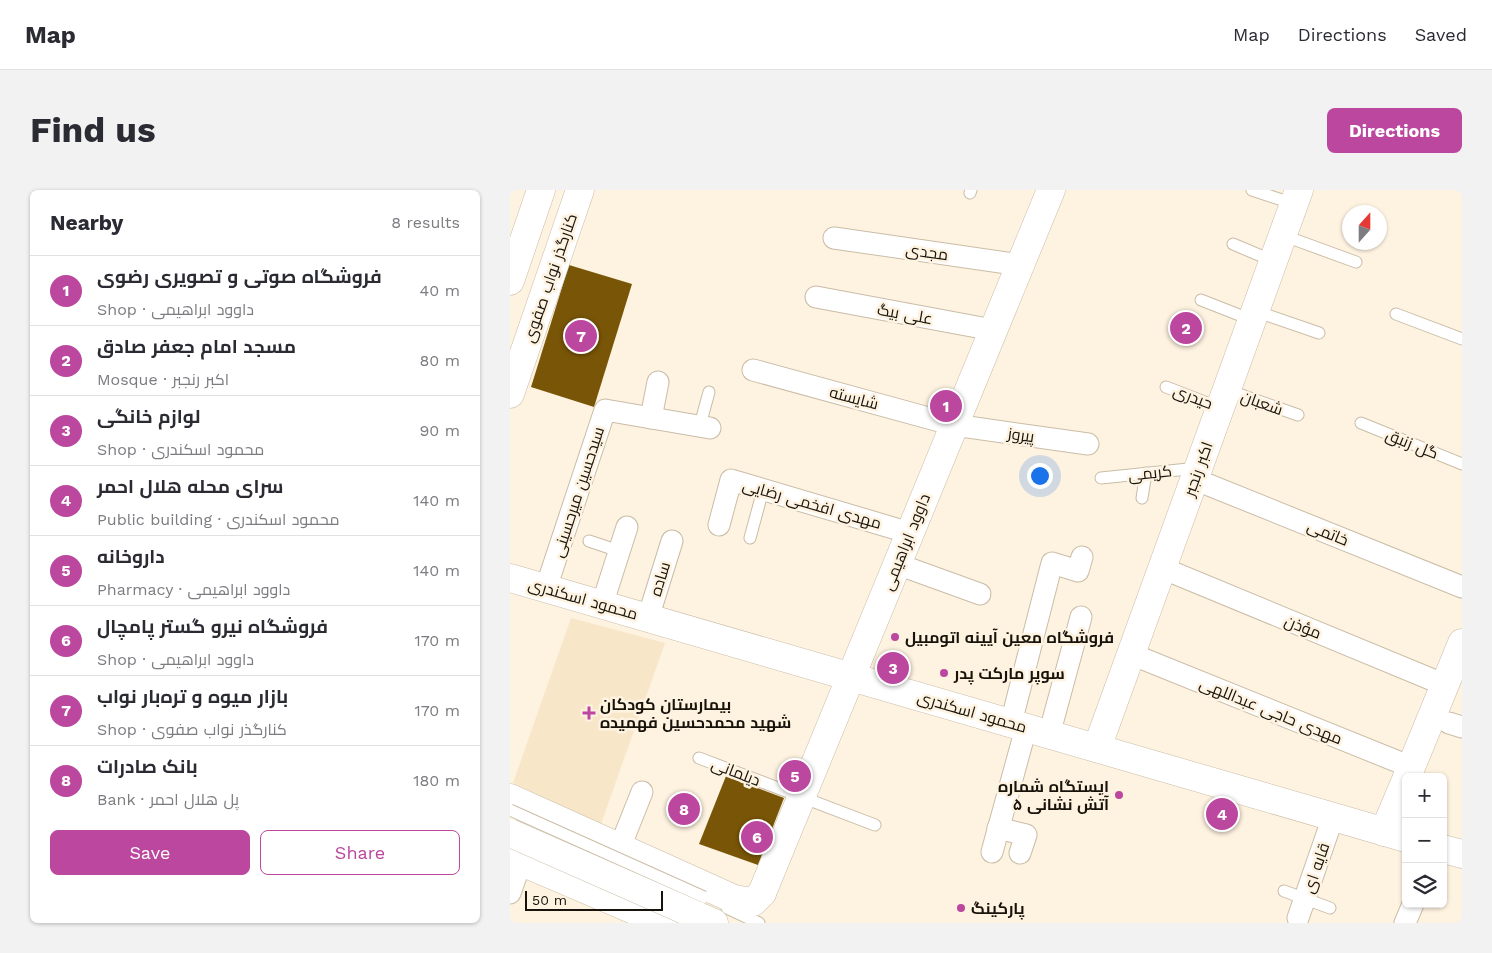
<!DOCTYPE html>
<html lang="en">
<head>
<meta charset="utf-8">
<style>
  body { margin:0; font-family:"Work Sans",Cairo,sans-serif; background:#f2f2f3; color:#2b2b33 }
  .controls { position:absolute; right:15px; bottom:15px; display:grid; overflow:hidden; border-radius:8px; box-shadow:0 1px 4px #0004 }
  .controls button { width:45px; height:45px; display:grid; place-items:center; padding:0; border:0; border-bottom:1px solid #e1e1e2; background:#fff; color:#2b2b33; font:25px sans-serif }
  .compass { position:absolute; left:832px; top:15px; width:45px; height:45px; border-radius:50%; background:#fff; box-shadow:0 1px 4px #0004; rotate:21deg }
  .scale { position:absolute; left:15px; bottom:12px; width:138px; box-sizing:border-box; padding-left:5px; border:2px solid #17130b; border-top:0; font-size:14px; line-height:18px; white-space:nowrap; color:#17130b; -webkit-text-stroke:4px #fef2e0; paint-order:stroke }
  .you { position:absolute; left:529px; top:285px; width:18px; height:18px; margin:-12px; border:4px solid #fff; border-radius:50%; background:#1a73e8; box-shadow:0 0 0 8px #1a73e833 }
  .badge { display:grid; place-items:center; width:32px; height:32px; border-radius:50%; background:#bc479e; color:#fff; font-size:16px; font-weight:700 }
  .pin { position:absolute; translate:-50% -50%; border:2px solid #fff; box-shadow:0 1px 5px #0006 }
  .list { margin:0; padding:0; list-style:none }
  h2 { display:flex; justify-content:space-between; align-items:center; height:65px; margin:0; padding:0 20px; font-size:21px }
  h2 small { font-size:16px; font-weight:400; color:#7c7c81 }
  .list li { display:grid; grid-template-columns:32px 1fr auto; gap:15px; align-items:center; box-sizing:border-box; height:70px; padding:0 20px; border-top:1px solid #e1e1e2 }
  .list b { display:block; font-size:19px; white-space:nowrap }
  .list p { margin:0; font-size:16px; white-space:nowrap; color:#7c7c81 }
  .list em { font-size:16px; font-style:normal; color:#7c7c81 }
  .actions { display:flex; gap:10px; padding:15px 20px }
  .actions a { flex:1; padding:11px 0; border:1px solid #bc479e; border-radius:8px; text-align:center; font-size:18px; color:#bc479e }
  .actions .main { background:#bc479e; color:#fff }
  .icon { flex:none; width:28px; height:28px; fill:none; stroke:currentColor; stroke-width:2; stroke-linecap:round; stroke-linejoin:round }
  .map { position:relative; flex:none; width:952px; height:733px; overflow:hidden; border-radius:8px }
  header { display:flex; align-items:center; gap:30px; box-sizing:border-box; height:70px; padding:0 25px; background:#fff; border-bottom:1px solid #e1e1e2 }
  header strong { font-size:24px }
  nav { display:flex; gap:28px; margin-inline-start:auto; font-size:18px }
  .intro { display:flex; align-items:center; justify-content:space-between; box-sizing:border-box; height:120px; padding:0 30px }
  h1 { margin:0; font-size:35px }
  .button { padding:12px 22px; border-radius:8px; background:#bc479e; color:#fff; font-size:18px; font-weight:700 }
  main { display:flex; gap:30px; padding:0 30px }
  aside { flex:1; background:#fff; border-radius:8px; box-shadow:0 1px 4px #0004 }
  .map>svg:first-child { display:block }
</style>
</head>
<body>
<header>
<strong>Map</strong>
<nav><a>Map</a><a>Directions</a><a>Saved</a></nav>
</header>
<div class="intro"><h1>Find us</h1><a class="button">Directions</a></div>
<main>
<aside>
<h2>Nearby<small>8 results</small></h2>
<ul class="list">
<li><span class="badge">1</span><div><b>فروشگاه صوتی و تصویری رضوی</b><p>Shop · داوود ابراهیمی</p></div><em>40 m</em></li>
<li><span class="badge">2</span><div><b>مسجد امام جعفر صادق</b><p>Mosque · اکبر رنجبر</p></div><em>80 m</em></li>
<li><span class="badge">3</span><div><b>لوازم خانگی</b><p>Shop · محمود اسکندری</p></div><em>90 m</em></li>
<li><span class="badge">4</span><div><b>سرای محله هلال احمر</b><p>Public building · محمود اسکندری</p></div><em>140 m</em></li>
<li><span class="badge">5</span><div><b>داروخانه</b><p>Pharmacy · داوود ابراهیمی</p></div><em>140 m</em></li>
<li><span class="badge">6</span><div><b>فروشگاه نیرو گستر پامچال</b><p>Shop · داوود ابراهیمی</p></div><em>170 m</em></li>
<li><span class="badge">7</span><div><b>بازار میوه و تره‌بار نواب</b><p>Shop · کنارگذر نواب صفوی</p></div><em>170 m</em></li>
<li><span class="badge">8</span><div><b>بانک صادرات</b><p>Bank · پل هلال احمر</p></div><em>180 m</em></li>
</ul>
<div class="actions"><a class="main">Save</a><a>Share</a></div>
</aside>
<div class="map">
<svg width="952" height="733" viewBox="0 0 952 733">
  <rect width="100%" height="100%" fill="#fef2e0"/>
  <!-- built -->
  <polygon fill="#f8e6c8" points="61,428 155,453 91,634 3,593"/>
  <!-- building -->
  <g fill="#795607">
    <polygon points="59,75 122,94 84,217 21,197"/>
    <polygon points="216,586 274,608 248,675 189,654"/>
  </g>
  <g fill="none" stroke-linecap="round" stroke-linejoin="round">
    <!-- service casing -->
    <g stroke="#cabda7" stroke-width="13">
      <g id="service">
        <polyline points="742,0 784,14"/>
        <polyline points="460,3 461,0"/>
        <polyline points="772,45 846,72"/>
        <polyline points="723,54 763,71"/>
        <polyline points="691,110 742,130"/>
        <polyline points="745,121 809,143"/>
        <polyline points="886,124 952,149"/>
        <polyline points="656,197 710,218"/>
        <polyline points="717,200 788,225"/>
        <polyline points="851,233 952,274"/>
        <polyline points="190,235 199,202"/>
        <polyline points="591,288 688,278"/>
        <polyline points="632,308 636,283"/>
        <polyline points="240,348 253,300"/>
        <polyline points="79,351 109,361"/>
        <polyline points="189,568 365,635"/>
        <polyline points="774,701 820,718"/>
        <polyline points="217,718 249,733"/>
      </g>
    </g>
    <!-- minor casing -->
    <g stroke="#cabda7" stroke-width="23">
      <g id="minor">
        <polyline points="324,48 510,75"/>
        <polyline points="306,107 483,140"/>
        <polyline points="243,180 444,235 578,254"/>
        <polyline points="141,228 148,192"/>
        <polyline points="684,289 952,397"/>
        <polyline points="209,335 221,290 400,343"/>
        <polyline points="387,374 470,404"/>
        <polyline points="652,378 935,495"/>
        <polyline points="36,398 95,220 200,238"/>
        <polyline points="92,415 117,337"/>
        <polyline points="138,428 162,351"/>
        <polyline points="621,464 901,577"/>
        <polyline points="501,533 542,373 568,381 572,367"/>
        <polyline points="939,533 952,537"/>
        <polyline points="539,545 571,427"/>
        <polyline points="488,638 516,645 510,663"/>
        <polyline points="110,657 132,602"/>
        <polyline points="482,662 516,538"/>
        <polyline points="0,703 11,672"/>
        <polyline points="788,728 823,627"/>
        <polyline points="895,733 903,714"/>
      </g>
    </g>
    <!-- tertiary casing -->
    <g stroke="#cabda7" stroke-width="29">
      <g id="tertiary">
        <polyline points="0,388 896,648"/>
        <polyline points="587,558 789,0"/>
        <polyline points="897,587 952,453"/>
        <polyline points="874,642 896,590"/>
        <polyline points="933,659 952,664"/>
        <polyline points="252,703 541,0"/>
      </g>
    </g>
    <!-- primary casing -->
    <g stroke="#cabda7" stroke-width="29">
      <g id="primary">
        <polyline points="0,204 70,0"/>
        <polyline points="0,608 224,709 243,712 252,703"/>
        <polyline points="0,667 154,733"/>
        <polyline points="186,725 204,733"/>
      </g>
    </g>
    <!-- trunk casing -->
    <g stroke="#cabda7" stroke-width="29">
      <polyline id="trunk" points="0,91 31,0"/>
    </g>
    <!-- service -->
    <use href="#service" stroke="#fff" stroke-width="11"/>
    <!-- minor -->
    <use href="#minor" stroke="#fff" stroke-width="21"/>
    <!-- tertiary -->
    <use href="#tertiary" stroke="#fff" stroke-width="28"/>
    <!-- primary -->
    <use href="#primary" stroke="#fff" stroke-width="28"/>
    <!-- trunk -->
    <use href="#trunk" stroke="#fff" stroke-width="28"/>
    <!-- service-bridge casing -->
    <g stroke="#cabda7" stroke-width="13" stroke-linecap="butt">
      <polyline id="service-bridge" points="0,620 194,707"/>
    </g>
    <!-- primary-bridge casing -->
    <g stroke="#cabda7" stroke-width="29" stroke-linecap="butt">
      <polyline id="primary-bridge" points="0,643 186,725"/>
    </g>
    <!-- service-bridge -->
    <use href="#service-bridge" stroke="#fff" stroke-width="11"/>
    <!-- primary-bridge -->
    <use href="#primary-bridge" stroke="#fff" stroke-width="28"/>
  </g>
  <!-- markers -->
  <g fill="#bc479e" stroke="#fef2e0" stroke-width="2">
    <circle cx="385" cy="447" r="5"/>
    <circle cx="434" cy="483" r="5"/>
    <path d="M76.5 515.5h5v5h5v5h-5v5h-5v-5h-5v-5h5z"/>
    <circle cx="609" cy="605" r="5"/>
    <circle cx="451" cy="718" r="5"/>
  </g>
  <g text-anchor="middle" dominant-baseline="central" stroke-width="5" stroke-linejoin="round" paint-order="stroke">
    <!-- street labels -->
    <g font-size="16" fill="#17130b" stroke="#fef2e0">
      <text transform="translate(417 62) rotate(8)">مجدی</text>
      <text transform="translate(40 88) rotate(-71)">کنارگذر نواب صفوی</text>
      <text transform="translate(395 124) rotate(10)">علی بیگ</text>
      <text transform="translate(683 207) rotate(21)">حیدری</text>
      <text transform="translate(344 208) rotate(15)">شایسته</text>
      <text transform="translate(752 213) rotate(20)">شعبان</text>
      <text transform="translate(511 245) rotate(8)">پیروز</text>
      <text transform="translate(902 254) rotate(22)">گل زنبق</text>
      <text transform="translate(688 279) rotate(-70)">اکبر رنجبر</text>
      <text transform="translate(640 283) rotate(-6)">کریمی</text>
      <text transform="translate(68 302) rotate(-72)">سیدحسین میرحسینی</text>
      <text transform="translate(302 314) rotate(16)">مهدی افخمی رضایی</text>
      <text transform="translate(818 343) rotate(22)">خاتمی</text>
      <text transform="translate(396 352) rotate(-68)">داوود ابراهیمی</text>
      <text transform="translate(150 389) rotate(-73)">ساده</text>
      <text transform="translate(73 409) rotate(16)">محمود اسکندری</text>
      <text transform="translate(793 437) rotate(22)">مؤذن</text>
      <text transform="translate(761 521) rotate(22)">مهدی حاجی عبداللهی</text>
      <text transform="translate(462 522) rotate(16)">محمود اسکندری</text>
      <text transform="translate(226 582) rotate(21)">دیلمانی</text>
      <text transform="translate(806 678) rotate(-71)">قایه ای</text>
    </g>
    <!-- poi labels -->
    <g font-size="16" font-weight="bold" fill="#17130b" stroke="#fef2e0" text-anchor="start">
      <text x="395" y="447">فروشگاه معین آیینه اتومبیل</text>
      <text x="444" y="483">سوپر مارکت پدر</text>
      <text x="90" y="514">بیمارستان کودکان<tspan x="90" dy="18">شهید محمدحسین فهمیده</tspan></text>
      <text x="599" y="596" text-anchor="end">ایستگاه شماره<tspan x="599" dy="18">۵ آتش نشانی</tspan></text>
      <text x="461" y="718">پارکینگ</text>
    </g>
  </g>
</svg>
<div class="controls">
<button>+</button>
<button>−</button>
<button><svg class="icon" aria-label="layers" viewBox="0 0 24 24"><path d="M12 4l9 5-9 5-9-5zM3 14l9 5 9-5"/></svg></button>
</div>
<svg class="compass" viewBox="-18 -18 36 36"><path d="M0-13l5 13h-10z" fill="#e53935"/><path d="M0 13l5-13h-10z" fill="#7c7c81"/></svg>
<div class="scale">50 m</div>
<div class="you"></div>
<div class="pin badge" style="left:436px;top:216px">1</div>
<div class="pin badge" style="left:676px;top:138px">2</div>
<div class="pin badge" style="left:383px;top:478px">3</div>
<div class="pin badge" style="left:712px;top:624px">4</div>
<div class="pin badge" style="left:285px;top:586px">5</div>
<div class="pin badge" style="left:247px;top:647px">6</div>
<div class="pin badge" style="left:71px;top:146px">7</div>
<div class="pin badge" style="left:174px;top:619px">8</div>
</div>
</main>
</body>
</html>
